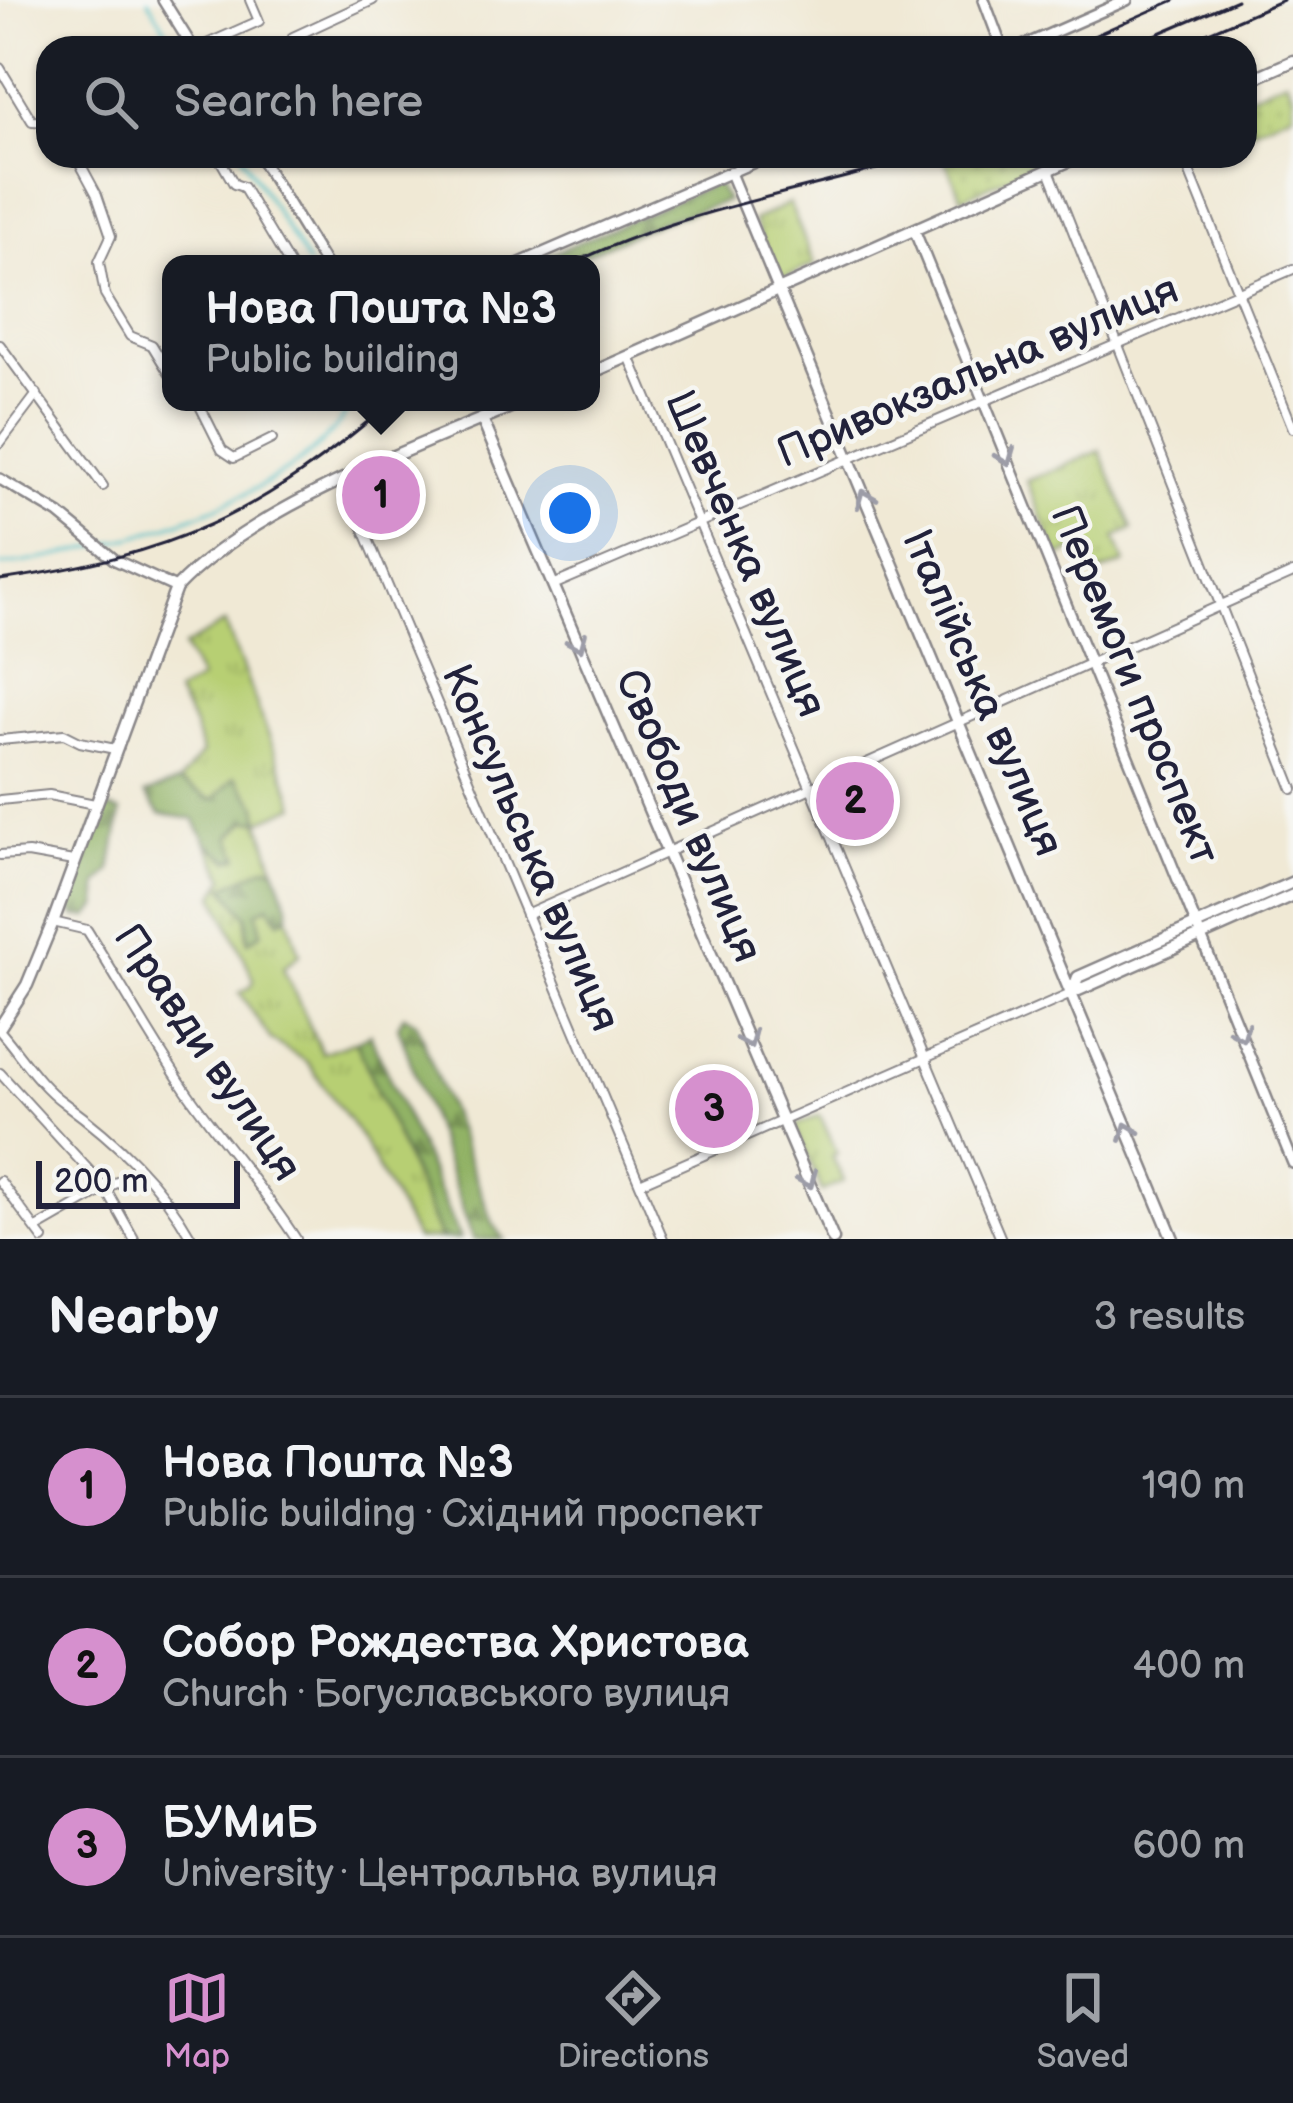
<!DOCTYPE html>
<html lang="en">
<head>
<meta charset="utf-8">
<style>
  body { margin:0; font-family:"Balsamiq Sans",sans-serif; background:#20242c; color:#f1f3f6 }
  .scale { position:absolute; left:36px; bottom:30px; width:204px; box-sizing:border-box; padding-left:12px; border:6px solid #22223b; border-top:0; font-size:33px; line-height:42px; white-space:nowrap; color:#22223b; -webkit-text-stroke:9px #f6f6f2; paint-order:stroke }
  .you { position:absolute; left:570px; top:513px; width:42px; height:42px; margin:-30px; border:9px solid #fff; border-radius:50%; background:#1a73e8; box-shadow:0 0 0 18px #1a73e833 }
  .badge { display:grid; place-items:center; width:78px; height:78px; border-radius:50%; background:#d690ce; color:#111; font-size:39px; font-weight:700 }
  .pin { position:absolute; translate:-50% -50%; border:6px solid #fff; box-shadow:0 3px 12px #0006 }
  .popup { position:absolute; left:162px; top:255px; width:438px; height:156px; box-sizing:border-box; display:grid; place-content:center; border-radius:24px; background:#171b24; filter:drop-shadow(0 3px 9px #0005); font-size:39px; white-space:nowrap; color:#9ea1a6 }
  .popup b { font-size:45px; color:#f1f3f6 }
  .popup::after { content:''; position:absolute; left:50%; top:100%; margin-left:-24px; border:24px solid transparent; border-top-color:#171b24 }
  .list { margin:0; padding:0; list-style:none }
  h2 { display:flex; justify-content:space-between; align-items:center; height:156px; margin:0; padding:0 48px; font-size:51px }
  h2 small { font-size:39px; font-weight:400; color:#9ea1a6 }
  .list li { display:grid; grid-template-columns:78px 1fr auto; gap:36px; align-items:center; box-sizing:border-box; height:180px; padding:0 48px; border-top:3px solid #363941 }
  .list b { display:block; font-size:45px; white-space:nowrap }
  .list p { margin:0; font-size:39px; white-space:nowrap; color:#9ea1a6 }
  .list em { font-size:39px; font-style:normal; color:#9ea1a6 }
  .icon { flex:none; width:66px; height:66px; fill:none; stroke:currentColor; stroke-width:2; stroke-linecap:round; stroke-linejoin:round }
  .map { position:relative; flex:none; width:1293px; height:1239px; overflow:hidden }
  .search { position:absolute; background:#171b24; box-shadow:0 3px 9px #0004; left:36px; right:36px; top:36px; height:132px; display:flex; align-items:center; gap:30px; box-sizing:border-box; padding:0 42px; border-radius:36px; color:#9ea1a6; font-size:45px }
  .sheet { height:696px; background:#171b24 }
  nav { display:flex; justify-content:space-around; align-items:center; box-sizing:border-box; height:168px; border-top:3px solid #363941; background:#171b24; font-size:33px; color:#9ea1a6 }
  nav a { display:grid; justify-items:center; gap:6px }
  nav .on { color:#d690ce }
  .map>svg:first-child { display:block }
</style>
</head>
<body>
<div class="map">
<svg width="1293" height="1239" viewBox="0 0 1293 1239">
  <defs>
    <pattern id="grass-tufts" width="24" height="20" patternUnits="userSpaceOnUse" patternTransform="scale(3)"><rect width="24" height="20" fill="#b7cf73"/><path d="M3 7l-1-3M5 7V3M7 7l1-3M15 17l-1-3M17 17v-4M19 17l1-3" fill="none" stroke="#9db164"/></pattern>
    <pattern id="forest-firs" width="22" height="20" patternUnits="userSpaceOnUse" patternTransform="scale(3)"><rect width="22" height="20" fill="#91b265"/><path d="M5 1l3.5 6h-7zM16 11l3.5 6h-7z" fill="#769054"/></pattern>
    <pattern id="park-dots" width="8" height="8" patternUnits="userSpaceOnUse" patternTransform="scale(3)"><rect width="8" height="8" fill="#b7cf73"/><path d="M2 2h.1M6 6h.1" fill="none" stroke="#9db164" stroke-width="1.8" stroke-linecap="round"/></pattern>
  </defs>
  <rect width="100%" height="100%" fill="#f6f6f2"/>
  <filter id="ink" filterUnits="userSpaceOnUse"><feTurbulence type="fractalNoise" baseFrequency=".00833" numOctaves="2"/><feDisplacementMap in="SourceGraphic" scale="24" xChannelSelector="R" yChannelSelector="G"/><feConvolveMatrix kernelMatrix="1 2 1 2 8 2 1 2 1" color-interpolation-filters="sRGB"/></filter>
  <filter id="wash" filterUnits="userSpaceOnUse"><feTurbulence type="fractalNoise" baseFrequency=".004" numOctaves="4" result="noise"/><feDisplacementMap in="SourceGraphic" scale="48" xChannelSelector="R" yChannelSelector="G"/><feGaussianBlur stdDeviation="2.7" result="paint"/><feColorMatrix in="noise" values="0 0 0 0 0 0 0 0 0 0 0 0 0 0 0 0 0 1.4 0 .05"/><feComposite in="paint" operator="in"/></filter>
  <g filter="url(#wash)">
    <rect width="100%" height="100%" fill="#f0e9d5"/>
    <!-- grass -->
    <g fill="url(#grass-tufts)" stroke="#6c7857" stroke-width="3">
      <polygon points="789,203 815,264 779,280 754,221"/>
      <polygon points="1100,451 1133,529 1115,537 1125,563 1094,575 1080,548 1058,557 1027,481"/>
      <polygon points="225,623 296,806 260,821 275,869 267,867 224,887 247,916 247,937 262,931 256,912 270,904 279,920 288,916 300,954 283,968 322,1053 356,1041 440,1239 416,1239 360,1136 307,1062 271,1040 240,993 252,986 254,979 215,895 225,878 207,843 229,860 239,856 230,837 248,820 179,782 202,753 193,724 176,693 200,680 183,647"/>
      <polygon points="820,1115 837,1153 832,1156 844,1181 822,1191 795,1126"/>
    </g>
    <!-- forest -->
    <g fill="url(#forest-firs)" stroke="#5a6a50" stroke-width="3">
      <polygon points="716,183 727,201 660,222 563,264 528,264"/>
      <polygon points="235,777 258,806 260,821 247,820 230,836 239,857 230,860 207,843 194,819 160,814 145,794 179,782 213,800"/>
      <polygon points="103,806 121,812 111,870 98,884 98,906 89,917 76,917 68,906"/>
      <polygon points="267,866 275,869 288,904 288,916 279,921 269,905 257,912 262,932 248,942 247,916 224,887"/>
      <polygon points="404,1015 416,1022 493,1223 504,1239 473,1239 398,1026"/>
      <polygon points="370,1034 460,1239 441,1239 356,1041"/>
    </g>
    <!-- park -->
    <g fill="url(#park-dots)" stroke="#6c7857" stroke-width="3">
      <polygon points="1286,79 1293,94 1293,112 1245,133 1245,97"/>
      <polygon points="949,156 1055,156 962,198 944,158"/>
    </g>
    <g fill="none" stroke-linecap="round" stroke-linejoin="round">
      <!-- stream -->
      <g stroke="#52c0c8" stroke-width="3">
        <polyline points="148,0 177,48"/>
        <polyline points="242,156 308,264"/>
        <path d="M0,566C99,553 306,499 352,402"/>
      </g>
    </g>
  </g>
  <g filter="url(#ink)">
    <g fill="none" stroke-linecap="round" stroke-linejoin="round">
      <!-- minor casing -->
      <g stroke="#898688" stroke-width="12">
        <g id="minor">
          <polyline points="293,37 373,0"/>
          <polyline points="198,48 259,21 250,0"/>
          <polyline points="0,68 32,121 48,122"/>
          <polyline points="76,156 97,195 111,236 99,262 105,295 130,336 152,345 171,376"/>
          <polyline points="133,156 152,164 180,156"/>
          <polyline points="218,156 234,184 243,187 289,264"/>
          <polyline points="1183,156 1293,428"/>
          <polyline points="1049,170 1293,789"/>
          <polyline points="0,345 103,486"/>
          <polyline points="629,356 1001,1239"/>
          <polyline points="198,402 222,450 234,458 272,439"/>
          <polyline points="0,443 37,394"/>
          <polyline points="343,480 663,1239"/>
          <polyline points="553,585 1293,269"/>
          <polyline points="0,740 64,734 80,742 115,749"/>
          <polyline points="0,800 49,795 95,804"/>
          <polyline points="0,855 28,853 73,861"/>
          <polyline points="526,915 1293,573"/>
          <path d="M53,922L87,930C120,983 150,1037 185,1089C220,1140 262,1186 296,1239"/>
          <path d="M0,1031C20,1054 39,1085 63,1102C115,1140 160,1182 192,1239"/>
          <polyline points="0,1073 106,1189 134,1239"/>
          <polyline points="0,1181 43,1239"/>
          <polyline points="640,1183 1071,994"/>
          <polyline points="37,1228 140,1169"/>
        </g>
      </g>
      <!-- tertiary casing -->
      <g stroke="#898688" stroke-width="14">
        <g id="tertiary">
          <polyline points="163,0 193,48"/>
          <polyline points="984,0 1002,48"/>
          <polyline points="1018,48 1127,0"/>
          <polyline points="259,156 325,264"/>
          <polyline points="730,173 779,291"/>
          <polyline points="915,232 1293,1163"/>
          <polyline points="518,264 768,156"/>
          <polyline points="0,479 59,514 115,560 176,588"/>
        </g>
      </g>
      <!-- secondary casing -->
      <g stroke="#898688" stroke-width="15">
        <g id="secondary">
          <polyline points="1245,82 1293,61"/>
          <polyline points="779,291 1173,1239"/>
          <polyline points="591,373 1080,156"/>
          <polyline points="482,419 833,1239"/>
          <polyline points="1072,993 1078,977 1293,882"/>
          <polyline points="1072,993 1293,895"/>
          <path d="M0,1027L27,985L53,922L176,588C255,505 417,447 522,402"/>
        </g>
      </g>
      <!-- minor -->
      <use href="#minor" stroke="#fff" stroke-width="8"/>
      <!-- tertiary -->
      <use href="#tertiary" stroke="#fff" stroke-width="9"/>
      <!-- secondary -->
      <use href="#secondary" stroke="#fff" stroke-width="10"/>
      <!-- rail -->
      <g stroke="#22223b" stroke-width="3">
        <polyline points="1066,48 1175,0"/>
        <polyline points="1125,48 1237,0"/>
        <polyline points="1172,48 1283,0"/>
        <polyline points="815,163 828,156"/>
        <path d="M572,264C683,209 804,192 922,156"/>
        <path d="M0,580C172,555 259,516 391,402"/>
      </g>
    </g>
    <!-- one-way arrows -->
    <defs><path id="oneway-chevron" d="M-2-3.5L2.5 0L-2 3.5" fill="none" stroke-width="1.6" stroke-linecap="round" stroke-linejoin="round" transform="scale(3)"/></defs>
    <g stroke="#9c9ca7">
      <use href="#oneway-chevron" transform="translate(1006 457) rotate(68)"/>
      <use href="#oneway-chevron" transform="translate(865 498) rotate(-113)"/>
      <use href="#oneway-chevron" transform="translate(578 643) rotate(67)"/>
      <use href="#oneway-chevron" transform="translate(1241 1033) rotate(68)"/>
      <use href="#oneway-chevron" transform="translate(748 1040) rotate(67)"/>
      <use href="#oneway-chevron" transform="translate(1128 1131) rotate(-112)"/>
      <use href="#oneway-chevron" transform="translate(808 1180) rotate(67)"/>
    </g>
  </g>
  <g text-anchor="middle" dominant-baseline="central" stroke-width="9" stroke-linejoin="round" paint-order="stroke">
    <!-- street labels -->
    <g font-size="42" fill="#22223b" stroke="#f6f6f2">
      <text transform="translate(978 372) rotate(-23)">Привокзальна вулиця</text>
      <text transform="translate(745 554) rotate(67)">Шевченка вулиця</text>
      <text transform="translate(1134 685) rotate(68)">Перемоги проспект</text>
      <text transform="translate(982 693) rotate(67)">Італійська вулиця</text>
      <text transform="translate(688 816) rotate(67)">Свободи вулиця</text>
      <text transform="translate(530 848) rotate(67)">Консульська вулиця</text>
      <text transform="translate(207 1053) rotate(56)">Правди вулиця</text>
    </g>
  </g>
</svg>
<div class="scale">200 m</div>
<div class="you"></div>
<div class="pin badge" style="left:381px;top:495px">1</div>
<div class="popup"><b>Нова Пошта №3</b>Public building</div>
<div class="pin badge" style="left:855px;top:801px">2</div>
<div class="pin badge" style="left:714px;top:1109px">3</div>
<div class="search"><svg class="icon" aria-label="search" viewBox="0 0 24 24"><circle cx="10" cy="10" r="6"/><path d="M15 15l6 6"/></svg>Search here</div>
</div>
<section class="sheet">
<h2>Nearby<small>3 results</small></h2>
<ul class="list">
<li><span class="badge">1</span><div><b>Нова Пошта №3</b><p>Public building · Східний проспект</p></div><em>190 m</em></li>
<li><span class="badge">2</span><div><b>Собор Рождества Христова</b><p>Church · Богуславського вулиця</p></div><em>400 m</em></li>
<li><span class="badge">3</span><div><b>БУМиБ</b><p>University · Центральна вулиця</p></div><em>600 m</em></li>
</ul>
</section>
<nav>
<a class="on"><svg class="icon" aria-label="map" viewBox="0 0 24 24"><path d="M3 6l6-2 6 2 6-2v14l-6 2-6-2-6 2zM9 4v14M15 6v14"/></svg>Map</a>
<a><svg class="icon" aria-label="directions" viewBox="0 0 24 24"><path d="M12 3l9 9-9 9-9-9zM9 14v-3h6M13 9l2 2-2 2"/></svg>Directions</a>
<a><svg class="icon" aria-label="saved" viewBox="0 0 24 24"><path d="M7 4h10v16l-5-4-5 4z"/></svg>Saved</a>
</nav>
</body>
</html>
